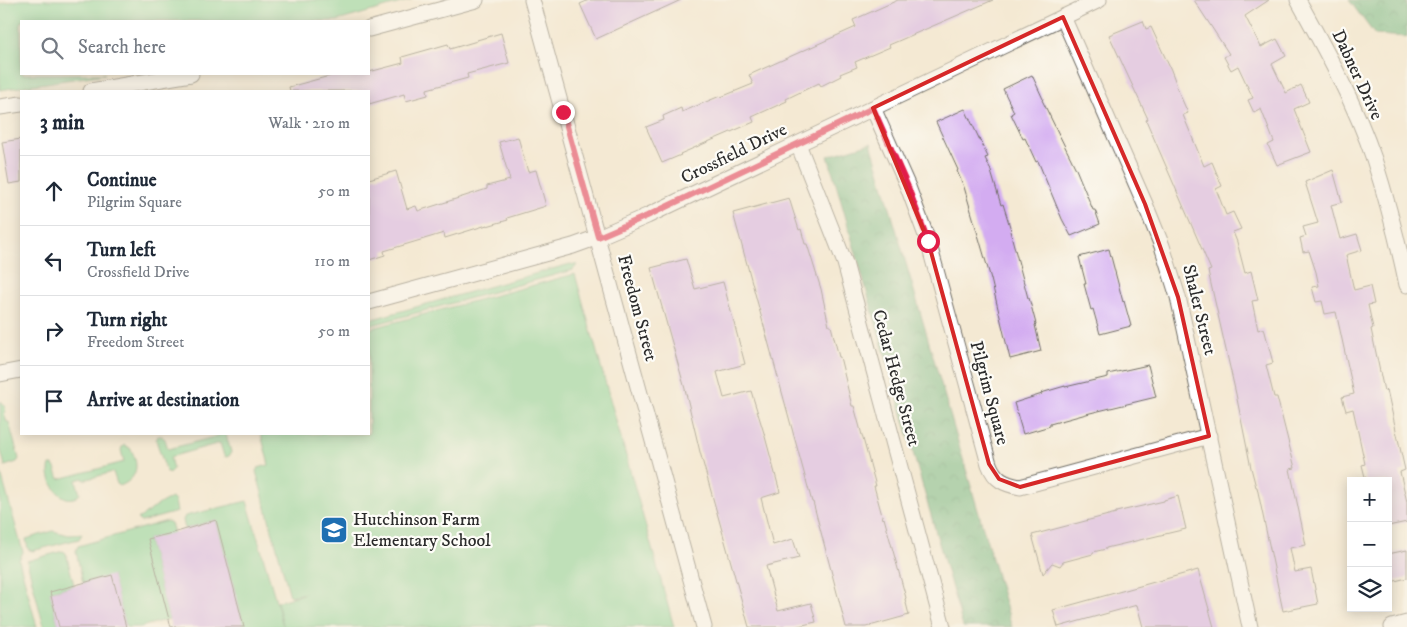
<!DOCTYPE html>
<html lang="en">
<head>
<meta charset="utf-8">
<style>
  body { margin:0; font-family:"IM FELL DW Pica",serif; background:#f2f2f3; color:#1f2937 }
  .controls { position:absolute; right:15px; bottom:15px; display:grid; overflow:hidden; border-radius:0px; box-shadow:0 2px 12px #0003 }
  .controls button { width:45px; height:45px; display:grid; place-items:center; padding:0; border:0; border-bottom:1px solid #e0e1e3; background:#fff; color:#1f2937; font:25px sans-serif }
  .stop { position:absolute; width:15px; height:15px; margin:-11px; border:4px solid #e11d48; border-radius:50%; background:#fff }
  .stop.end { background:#e11d48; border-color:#fff; box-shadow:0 1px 5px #0008 }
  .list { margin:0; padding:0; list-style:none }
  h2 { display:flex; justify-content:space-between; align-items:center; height:65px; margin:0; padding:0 20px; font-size:21px }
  h2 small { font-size:16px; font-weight:400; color:#747a83 }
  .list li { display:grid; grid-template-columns:32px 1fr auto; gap:15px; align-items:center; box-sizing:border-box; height:70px; padding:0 20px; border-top:1px solid #e0e1e3 }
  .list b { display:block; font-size:19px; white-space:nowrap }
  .list p { margin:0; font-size:16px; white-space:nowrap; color:#747a83 }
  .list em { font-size:16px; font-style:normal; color:#747a83 }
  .icon { flex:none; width:28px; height:28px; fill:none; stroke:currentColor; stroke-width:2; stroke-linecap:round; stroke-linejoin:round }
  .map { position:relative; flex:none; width:1407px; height:627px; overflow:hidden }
  .search { position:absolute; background:#fff; box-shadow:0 2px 12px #0003; left:20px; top:20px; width:350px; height:55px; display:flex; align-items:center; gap:12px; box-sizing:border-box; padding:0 18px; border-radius:0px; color:#747a83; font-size:19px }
  .panel { position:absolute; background:#fff; box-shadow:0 2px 12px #0003; left:20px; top:90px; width:350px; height:345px; border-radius:0px }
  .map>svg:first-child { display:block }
</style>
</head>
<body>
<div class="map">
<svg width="1407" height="627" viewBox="0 0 1407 627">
  <defs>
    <pattern id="forest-crowns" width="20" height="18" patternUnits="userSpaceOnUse" patternTransform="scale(1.25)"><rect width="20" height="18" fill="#67b680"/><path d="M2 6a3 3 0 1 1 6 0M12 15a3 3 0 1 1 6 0" fill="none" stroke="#559469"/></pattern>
  </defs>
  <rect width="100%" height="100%" fill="#fdfcf7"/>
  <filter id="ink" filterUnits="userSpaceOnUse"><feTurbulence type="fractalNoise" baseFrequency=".02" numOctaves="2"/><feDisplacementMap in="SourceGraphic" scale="10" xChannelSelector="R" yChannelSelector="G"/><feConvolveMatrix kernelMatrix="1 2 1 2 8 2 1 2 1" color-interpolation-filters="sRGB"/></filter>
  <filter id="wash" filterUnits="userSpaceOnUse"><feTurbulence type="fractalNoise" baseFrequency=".0096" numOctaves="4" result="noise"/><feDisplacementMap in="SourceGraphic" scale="20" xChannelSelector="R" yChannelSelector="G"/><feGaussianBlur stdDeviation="1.12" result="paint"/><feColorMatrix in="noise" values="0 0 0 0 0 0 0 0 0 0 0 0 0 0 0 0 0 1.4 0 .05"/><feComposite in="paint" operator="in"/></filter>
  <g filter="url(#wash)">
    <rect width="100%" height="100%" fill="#f4e9d3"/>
    <!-- grass -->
    <g fill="#7fd497" stroke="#558061">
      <polygon points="20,0 411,0 337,21 21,21 21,74 105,74 0,90 0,4"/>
      <polygon points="570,264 577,265 573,270 369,326 369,320"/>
      <polygon points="575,274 674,627 244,627 216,520 185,529 183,520 185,516 247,501 283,625 277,602 306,593 290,596 256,471 258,468 269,465 261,434 369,434 369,329"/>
      <polygon points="0,401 5,407 6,413 4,414 7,422 9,422 19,459 17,462 5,466 0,447"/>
      <polygon points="218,434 226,434 231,452 230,455 227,457 224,456 220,443 170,457 173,469 169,473 166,471 156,440 158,436 162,436 165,439 168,449 218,436"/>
      <path d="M124,445L130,448C140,464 138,479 120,486L117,484L113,472L84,480L83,478L76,480L80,494C64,510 44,480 50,465H53L55,468L59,479L124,462L121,450L122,447Z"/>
      <polygon points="0,470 23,552 19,560 37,627 0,627"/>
      <path d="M172,498L175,501L177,512L141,522L138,520L137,519C150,513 158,502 172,498Z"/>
      <polygon points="167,521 171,523 174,533 148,539 169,619 140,627 126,627 112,576 83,583 76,551 78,546"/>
      <polygon points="53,531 69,535 82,534 79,539 32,551 28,549 26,539"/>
      <polygon points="63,551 66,553 74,585 50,592 59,627 44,627 27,561"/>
    </g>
    <!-- forest -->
    <g fill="url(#forest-crowns)" stroke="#497056">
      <polygon points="1349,0 1407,0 1407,37 1375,35"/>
      <polygon points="871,143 1012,627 963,627 828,156"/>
    </g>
    <g id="blocks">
      <!-- building -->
      <g fill="#d3acf1">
        <polygon points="589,0 681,0 596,39 580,4"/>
        <polygon points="898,0 993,0 889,45 890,47 855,62 857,67 840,74 841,76 821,86 819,83 786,99 787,101 752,117 754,122 680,154 681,155 662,163 646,127 664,120 663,116 681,108 682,112 720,96 721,97 753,84 749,75 856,27 853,20"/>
        <polygon points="1194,0 1269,0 1245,16 1261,47 1277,39 1286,56 1272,64 1286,93 1301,85 1309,102 1294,109 1311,152 1277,165 1268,145 1274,142 1261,109 1254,113 1248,100 1253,98 1238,66 1231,70 1224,57 1229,54"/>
        <polygon points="1143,21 1146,29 1151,27 1171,70 1177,86 1176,86 1188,113 1183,115 1204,166 1212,162 1222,186 1216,189 1226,215 1233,212 1241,229 1233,232 1237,242 1245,273 1251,271 1258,300 1252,301 1258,330 1264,328 1273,363 1266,365 1274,397 1277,397 1295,468 1290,469 1306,545 1290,548 1295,572 1311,569 1318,604 1283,611 1257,487 1256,487 1251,468 1236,394 1208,271 1211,270 1146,120 1148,119 1109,35"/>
        <polygon points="501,33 509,63 467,74 468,78 427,89 428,95 406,101 404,94 369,104 369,91 290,91 289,87 337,74 369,74 369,72 403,63 402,57 448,44 450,49 477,41 477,40"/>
        <polygon points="1032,75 1043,99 1042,100 1076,169 1093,210 1095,210 1100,224 1071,236 1062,219 1038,161 1036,162 1025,138 1023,139 1011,114 1014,112 1003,89"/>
        <polygon points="965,109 988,157 985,158 990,168 1001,205 1003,204 1011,230 1010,231 1028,298 1029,298 1036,324 1035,325 1041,351 1010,359 991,279 964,187 957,171 958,170 936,122"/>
        <polygon points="518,137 528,172 536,170 546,206 507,218 508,220 487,226 487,225 445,238 444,233 384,251 385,255 369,260 369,179 396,171 407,209 416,206 418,211 487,189 487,186 510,180 499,142"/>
        <polygon points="21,139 21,182 9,184 2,142"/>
        <polygon points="1333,170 1342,202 1331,205 1340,239 1357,234 1362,250 1346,255 1354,290 1370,286 1374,304 1368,305 1373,328 1371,329 1384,391 1387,390 1405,470 1400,472 1407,502 1407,522 1388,526 1388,481 1366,481 1362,465 1365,464 1353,409 1346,411 1342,397 1354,394 1336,312 1325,314 1322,301 1316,302 1312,287 1319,286 1316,272 1309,251 1303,252 1300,238 1306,236 1303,227 1318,223 1305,182"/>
        <polygon points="789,198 799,230 801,229 805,244 807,244 821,289 829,326 831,326 839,357 840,357 852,406 854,406 876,486 874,486 883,519 884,518 906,598 905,599 909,615 866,627 846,627 813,502 812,502 733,213"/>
        <polygon points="1109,249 1123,302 1124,301 1131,326 1100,334 1093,309 1091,310 1084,284 1086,284 1079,257"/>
        <polygon points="686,259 695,289 723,282 745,364 717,372 724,398 751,391 764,433 780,492 761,498 773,545 793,539 799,558 766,566 778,611 811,603 816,622 794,627 749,627 700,452 685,389 651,268"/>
        <polygon points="1148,365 1156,397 1090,413 1050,424 1050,426 1023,434 1014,403 1042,394 1041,393 1065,386 1065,387 1108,377 1108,374"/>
        <polygon points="1178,496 1186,529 1106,548 1106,549 1093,552 1093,554 1063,562 1060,566 1052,563 1043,574 1032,535 1116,513 1116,512 1164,501 1164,500"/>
        <polygon points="216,520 244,627 171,627 148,539 180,531"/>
        <polygon points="1407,550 1407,578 1391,582 1388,567 1388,554"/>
        <polygon points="1198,570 1214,627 1143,627 1137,605 1058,627 1053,610"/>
        <polygon points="112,575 126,627 59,627 50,592"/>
      </g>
    </g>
  </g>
  <g filter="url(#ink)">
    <use href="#blocks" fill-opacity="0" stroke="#716e66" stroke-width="1"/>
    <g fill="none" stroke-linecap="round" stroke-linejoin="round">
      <!-- street casing -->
      <g stroke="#716e66" stroke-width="17">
        <g id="street">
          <polyline points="532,0 704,627"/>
          <path d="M1298,0C1326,51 1355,103 1374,159C1387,200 1398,242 1407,285"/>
          <polyline points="1063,17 1145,204 1162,246 1178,297 1250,627"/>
          <polyline points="369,29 476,0"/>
          <polyline points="91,91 191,74"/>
          <polyline points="0,107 21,104"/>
          <path d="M873,108L908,187L928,241L989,464C995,480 1004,484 1020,487L1209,436"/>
          <polyline points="798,144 845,263 943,627"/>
          <polyline points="369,302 573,246 598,237 647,216 1099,0"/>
          <polyline points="0,374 21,370"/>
          <polyline points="1392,627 1407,623"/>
        </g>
      </g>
      <!-- street -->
      <use href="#street" stroke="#fff" stroke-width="15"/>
    </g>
  </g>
  <g fill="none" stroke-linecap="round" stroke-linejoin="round" filter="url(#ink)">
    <!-- route -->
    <polyline stroke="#e11d48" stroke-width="6" points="563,112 598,237 647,216 873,108 908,187 928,241"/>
  </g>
  <!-- marked area -->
  <path d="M0 0H1407V627H0ZM1063,17L1145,204L1178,297L1209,436L1020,487L999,479L989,464L928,241L873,108Z" fill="#f4e9d3" fill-opacity=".55" fill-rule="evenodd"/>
  <path fill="none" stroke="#d62828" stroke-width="4" stroke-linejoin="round" d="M1063,17L1145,204L1178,297L1209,436L1020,487L999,479L989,464L928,241L873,108Z"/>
  <!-- icons -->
  <defs>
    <g id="school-square" transform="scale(1.4375)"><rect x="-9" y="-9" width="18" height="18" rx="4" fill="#1f6fb2" stroke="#fdfcf7"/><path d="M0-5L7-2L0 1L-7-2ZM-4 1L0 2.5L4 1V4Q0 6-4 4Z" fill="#fff"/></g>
  </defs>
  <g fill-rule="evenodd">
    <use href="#school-square" x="334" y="530"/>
  </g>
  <g text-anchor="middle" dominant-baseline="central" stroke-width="4.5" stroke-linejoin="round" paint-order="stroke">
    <!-- street labels -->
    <g font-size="18" fill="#2b2b2b" stroke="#fdfcf7">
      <text transform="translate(1357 75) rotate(65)">Dabner Drive</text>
      <text transform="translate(734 154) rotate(-26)">Crossfield Drive</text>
      <text transform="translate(637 308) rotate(75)">Freedom Street</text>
      <text transform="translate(1199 310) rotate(76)">Shaler Street</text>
      <text transform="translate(896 378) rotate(75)">Cedar Hedge Street</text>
      <text transform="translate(989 393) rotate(75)">Pilgrim Square</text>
    </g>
    <!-- poi labels -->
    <g font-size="18" fill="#2b2b2b" stroke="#fdfcf7" text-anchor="start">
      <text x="353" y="520">Hutchinson Farm<tspan x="353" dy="21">Elementary School</tspan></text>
    </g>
  </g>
</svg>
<div class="controls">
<button>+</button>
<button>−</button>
<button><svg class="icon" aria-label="layers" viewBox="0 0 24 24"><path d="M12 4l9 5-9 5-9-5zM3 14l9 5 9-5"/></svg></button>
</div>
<div class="stop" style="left:928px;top:241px"></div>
<div class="stop end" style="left:563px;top:112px"></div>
<div class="search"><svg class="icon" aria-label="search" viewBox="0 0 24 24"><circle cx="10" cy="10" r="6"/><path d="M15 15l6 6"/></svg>Search here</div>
<section class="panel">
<h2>3 min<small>Walk · 210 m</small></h2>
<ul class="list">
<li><svg class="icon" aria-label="ahead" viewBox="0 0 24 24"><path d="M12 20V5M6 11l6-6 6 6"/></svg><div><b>Continue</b><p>Pilgrim Square</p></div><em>50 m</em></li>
<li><svg class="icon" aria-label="left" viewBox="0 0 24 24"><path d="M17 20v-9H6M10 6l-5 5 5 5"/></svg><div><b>Turn left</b><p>Crossfield Drive</p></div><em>110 m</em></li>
<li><svg class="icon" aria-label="right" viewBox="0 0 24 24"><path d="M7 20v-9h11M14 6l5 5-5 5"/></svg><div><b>Turn right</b><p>Freedom Street</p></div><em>50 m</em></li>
<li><svg class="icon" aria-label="arrive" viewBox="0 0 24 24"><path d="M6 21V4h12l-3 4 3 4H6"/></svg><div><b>Arrive at destination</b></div></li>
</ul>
</section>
</div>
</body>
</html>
